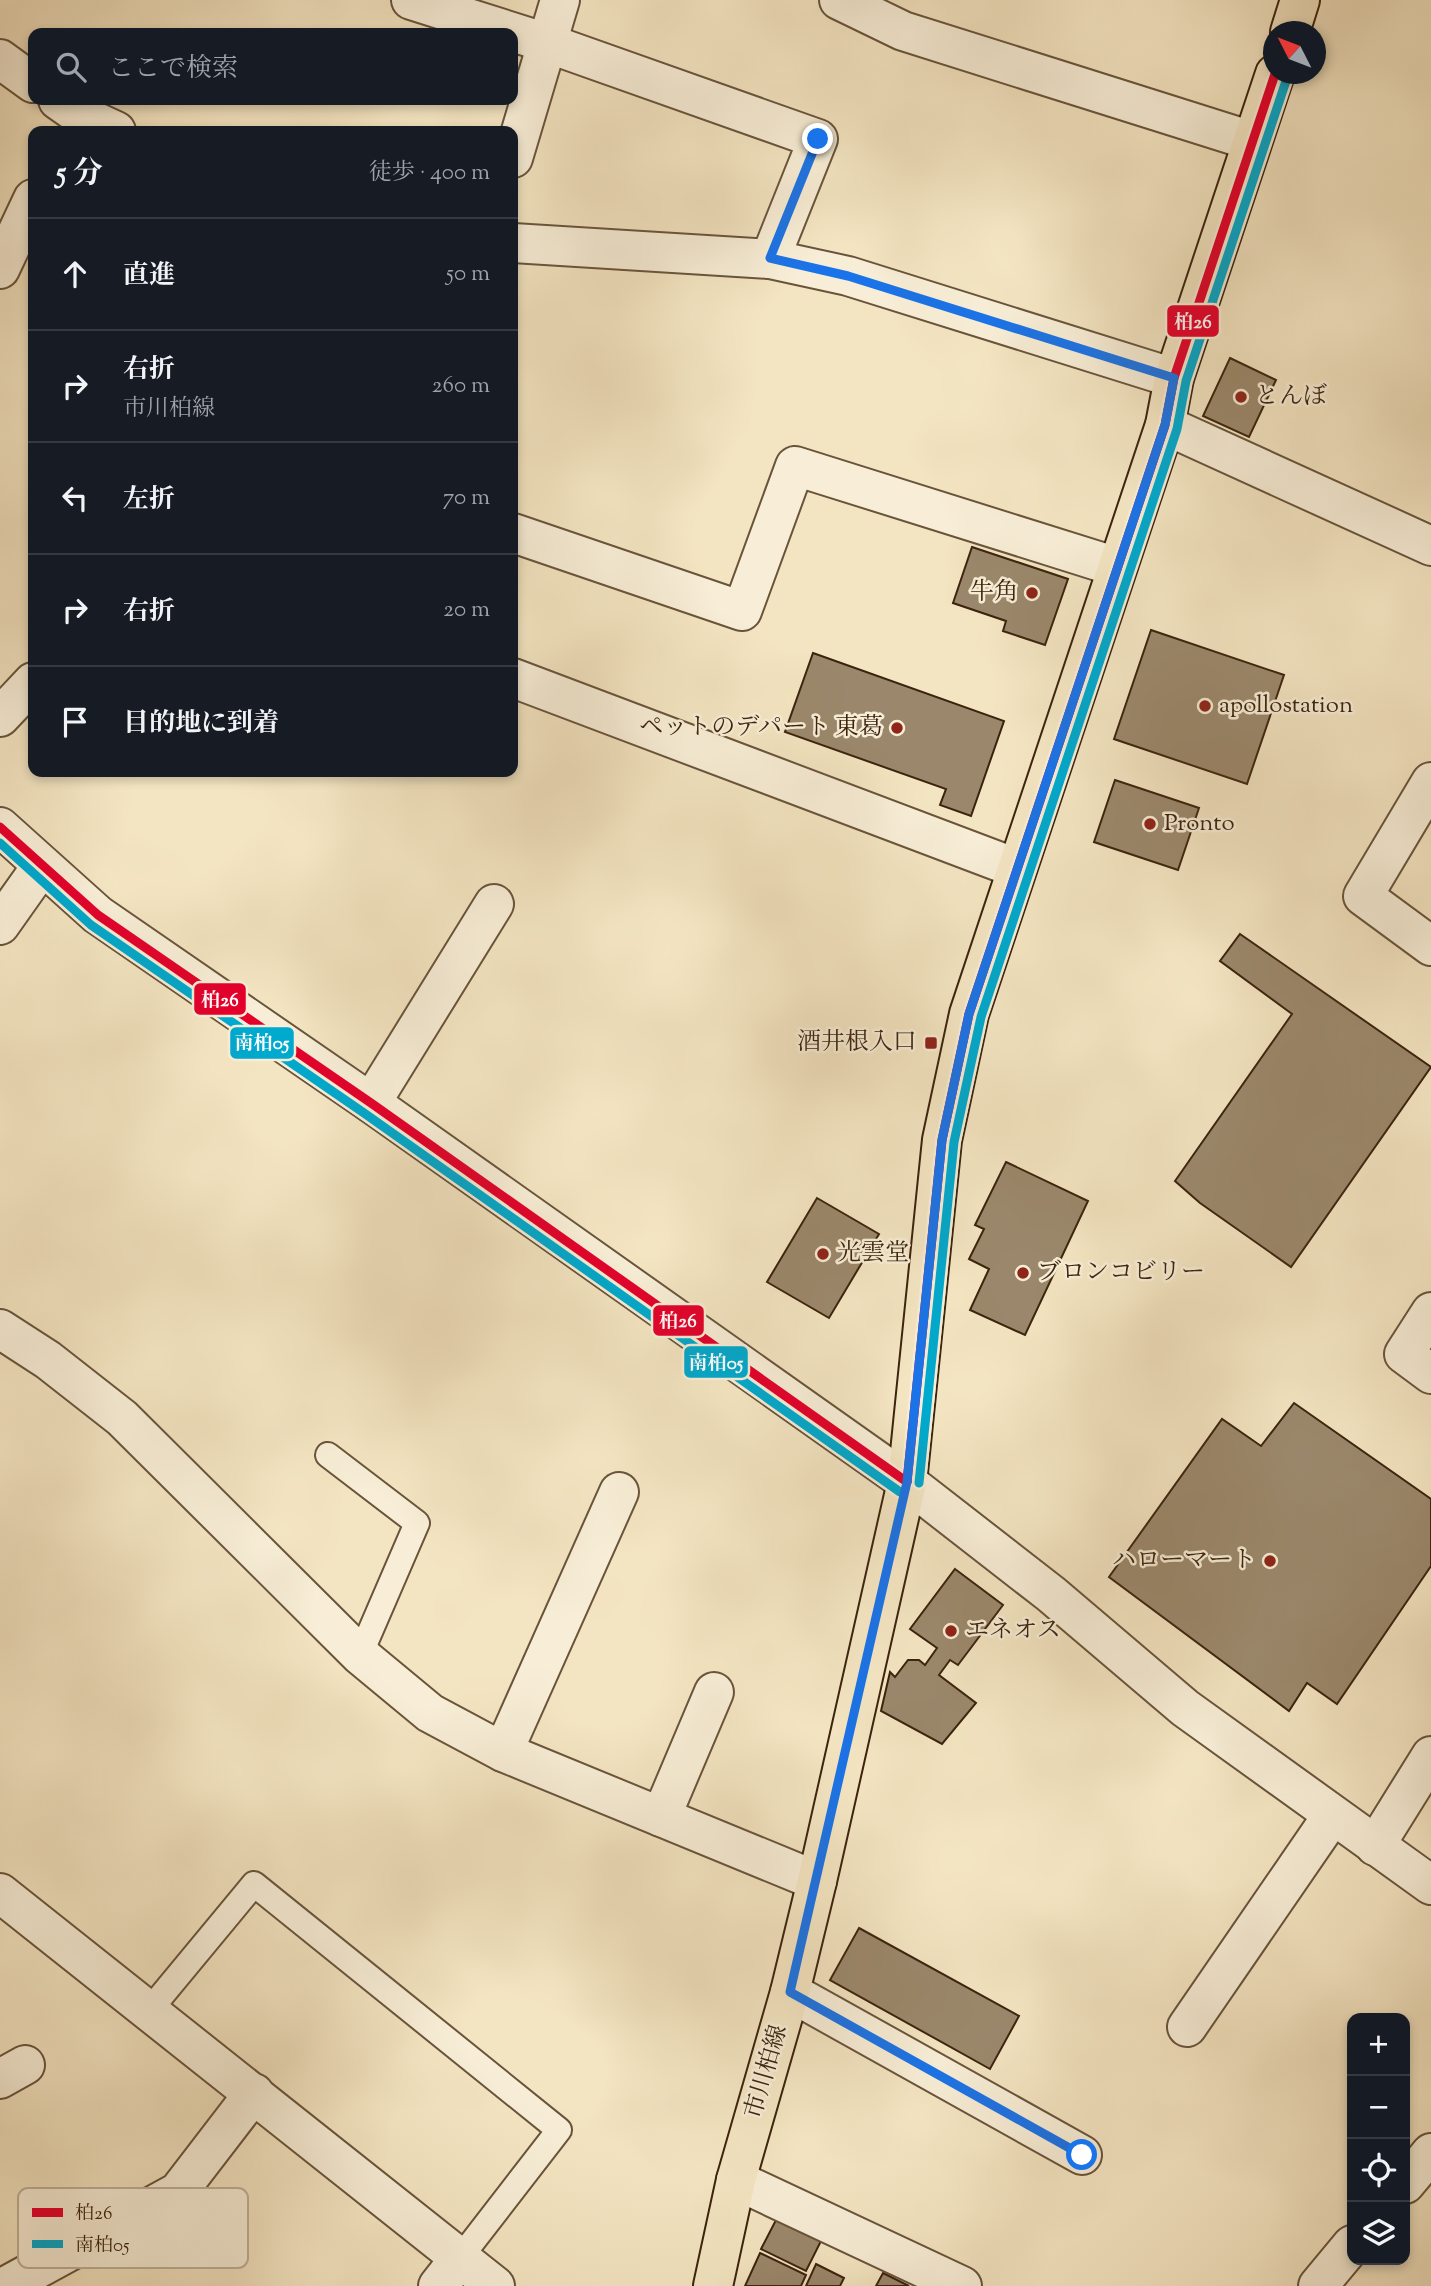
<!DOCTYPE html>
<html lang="ja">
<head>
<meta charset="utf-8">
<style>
  body { margin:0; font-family:"Sorts Mill Goudy","Noto Serif JP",serif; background:#20242c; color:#f1f3f6 }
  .controls { position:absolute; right:21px; bottom:21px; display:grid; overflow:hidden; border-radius:14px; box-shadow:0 4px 10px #0003 }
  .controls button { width:63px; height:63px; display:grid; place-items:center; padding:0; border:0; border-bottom:2px solid #363941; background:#171b24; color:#f1f3f6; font:35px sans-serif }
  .compass { position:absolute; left:1263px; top:21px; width:63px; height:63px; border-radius:50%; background:#171b24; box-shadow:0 4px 10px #0003; rotate:312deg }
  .stop { position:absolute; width:21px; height:21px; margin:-16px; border:5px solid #1a73e8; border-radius:50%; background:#fff }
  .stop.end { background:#1a73e8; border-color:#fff; box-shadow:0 2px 7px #0008 }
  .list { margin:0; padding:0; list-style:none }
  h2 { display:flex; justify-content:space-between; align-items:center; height:91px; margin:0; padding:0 28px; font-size:30px }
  h2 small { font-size:23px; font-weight:400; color:#9ea1a6 }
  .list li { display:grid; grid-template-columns:46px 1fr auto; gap:21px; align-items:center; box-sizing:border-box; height:112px; padding:0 28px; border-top:2px solid #363941 }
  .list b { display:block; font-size:26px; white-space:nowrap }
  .list p { margin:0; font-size:23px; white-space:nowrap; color:#9ea1a6 }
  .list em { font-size:23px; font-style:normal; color:#9ea1a6 }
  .icon { flex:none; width:38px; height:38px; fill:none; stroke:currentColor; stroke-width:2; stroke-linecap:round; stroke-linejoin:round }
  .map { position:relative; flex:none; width:1431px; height:2286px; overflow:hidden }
  .search { position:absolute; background:#171b24; box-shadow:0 4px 10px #0003; left:28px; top:28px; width:490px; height:77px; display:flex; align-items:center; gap:18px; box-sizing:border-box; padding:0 24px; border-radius:14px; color:#9ea1a6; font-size:26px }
  .panel { position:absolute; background:#171b24; box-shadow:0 4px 10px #0003; left:28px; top:126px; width:490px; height:651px; border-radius:14px }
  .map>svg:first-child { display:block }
</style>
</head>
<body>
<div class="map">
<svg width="1431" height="2286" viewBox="0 0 1431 2286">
  <rect width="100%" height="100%" fill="#f4e5c2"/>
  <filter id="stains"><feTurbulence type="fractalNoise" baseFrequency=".00286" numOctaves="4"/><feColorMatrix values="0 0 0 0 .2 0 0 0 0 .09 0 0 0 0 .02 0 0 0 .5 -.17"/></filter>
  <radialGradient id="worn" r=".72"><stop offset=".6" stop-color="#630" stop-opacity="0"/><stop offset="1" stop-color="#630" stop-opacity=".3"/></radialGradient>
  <!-- building -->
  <g fill="#9b886c" stroke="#3b230e" stroke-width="2">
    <polygon points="1230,358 1276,380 1249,437 1203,416"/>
    <polygon points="972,547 1068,579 1045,645 1003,631 1006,621 953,603"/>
    <polygon points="1151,630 1284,675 1247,784 1114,739"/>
    <polygon points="813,653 1004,721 971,816 940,805 946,789 785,732"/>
    <polygon points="1115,780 1199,808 1178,870 1094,842"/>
    <polygon points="1240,934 1431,1067 1291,1267 1200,1203 1175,1181 1292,1014 1220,961"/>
    <polygon points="1006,1162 1088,1201 1025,1335 970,1310 989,1269 969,1259 984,1229 975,1225"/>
    <polygon points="817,1198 879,1234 829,1318 767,1282"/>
    <polygon points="1294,1403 1431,1499 1431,1566 1337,1704 1307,1683 1289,1711 1109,1577 1222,1419 1261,1446"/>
    <polygon points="955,1569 1003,1605 958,1665 950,1660 939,1675 976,1703 942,1744 881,1711 890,1672 895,1677 908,1660 919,1660 925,1665 937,1648 910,1629"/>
    <polygon points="859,1928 1019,2016 990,2069 830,1980"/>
    <polygon points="777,2218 821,2241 806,2271 761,2249"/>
    <polygon points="760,2253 806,2275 801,2286 745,2286"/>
    <polygon points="816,2264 844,2278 840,2286 806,2286"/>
    <polygon points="883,2273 909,2286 876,2286"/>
  </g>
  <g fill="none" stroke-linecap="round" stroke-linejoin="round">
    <!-- service casing -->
    <g stroke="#69543b" stroke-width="28">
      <g id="service">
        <polyline points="328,1455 417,1523 360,1655"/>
        <polyline points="148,2012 254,1884 559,2130 460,2258"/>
      </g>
    </g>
    <!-- minor casing -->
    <g stroke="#69543b" stroke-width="42">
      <g id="minor">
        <polyline points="411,0 547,43 818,139 770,259"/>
        <polyline points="839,0 903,31 1252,141"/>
        <polyline points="0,59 33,83"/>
        <polyline points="58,100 75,112 116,131"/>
        <polyline points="513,158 560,0"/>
        <polyline points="513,243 770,259 848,276 1174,378"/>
        <polyline points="0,269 33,199"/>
        <polyline points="1165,425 1431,546"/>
        <polyline points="513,533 742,611 795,466 1117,567"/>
        <polyline points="513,678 1016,868"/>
        <polyline points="0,717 33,682"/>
        <polyline points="1431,782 1363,896 1431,946"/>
        <polyline points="0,925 41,867"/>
        <polyline points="371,1103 494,904"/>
        <polyline points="1431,1312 1404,1354 1431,1374"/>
        <polyline points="0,1329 48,1360 122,1418 360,1655 430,1713 503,1752 817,1881"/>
        <polyline points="503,1752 619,1492"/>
        <polyline points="661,1817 714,1692"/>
        <polyline points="1375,1846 1431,1756"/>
        <polyline points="0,1893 495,2286"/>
        <polyline points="790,1992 1082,2155"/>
        <polyline points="1187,2027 1332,1816"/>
        <polyline points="0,2079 25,2065"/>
        <polyline points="736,2180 962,2286"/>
        <polyline points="1405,2184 1431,2153"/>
        <polyline points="6,2286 178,2192 254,2093"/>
        <polyline points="438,2286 460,2258"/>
        <polyline points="1318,2286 1352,2245"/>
      </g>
    </g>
    <!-- tertiary casing -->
    <g stroke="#69543b" stroke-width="42">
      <polyline id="tertiary" points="0,827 98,915 371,1103 907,1482 1051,1594 1185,1708 1431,1885"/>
    </g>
    <!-- primary casing -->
    <g stroke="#3b230e" stroke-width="42">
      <g id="primary">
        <polyline points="1290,32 1300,0"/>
        <polyline points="713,2286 736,2180 790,1992 817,1881 907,1482 942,1140 969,1014 1165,425 1174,378 1275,74"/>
      </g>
    </g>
    <!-- service -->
    <use href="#service" stroke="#f8eed7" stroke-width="24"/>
    <!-- minor -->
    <use href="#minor" stroke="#f8eed7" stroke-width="38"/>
    <!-- tertiary -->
    <use href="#tertiary" stroke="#f8eed7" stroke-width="38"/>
    <!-- primary -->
    <use href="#primary" stroke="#f4e5c2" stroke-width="38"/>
    <!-- bus-1 casing -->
    <g stroke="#f8eed7" stroke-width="14">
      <g id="bus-1">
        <polyline points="0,827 98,915 371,1103 907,1482"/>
        <polyline points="907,1482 942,1140 969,1014 1165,425 1174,378 1275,74"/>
      </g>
    </g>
    <!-- bus-2 casing -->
    <g stroke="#f8eed7" stroke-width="14">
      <g id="bus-2">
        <polyline points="0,843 91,925 364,1113 900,1492"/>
        <polyline points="919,1483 954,1142 981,1017 1177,429 1186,381 1287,78"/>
      </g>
    </g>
    <!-- bus-1 -->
    <use href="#bus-1" stroke="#e4002b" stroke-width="9"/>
    <!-- bus-2 -->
    <use href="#bus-2" stroke="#00a9ce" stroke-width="9"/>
  </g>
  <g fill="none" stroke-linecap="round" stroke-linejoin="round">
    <!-- route -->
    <polyline stroke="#1a73e8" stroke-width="9" points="818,139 770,258 848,276 1174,378 1165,425 969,1014 942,1140 907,1482 790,1992 1082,2155"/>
  </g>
  <!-- markers -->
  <g fill="#8f2418" stroke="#f8eed7" stroke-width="2.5">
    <circle cx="1241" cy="397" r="7"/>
    <circle cx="1032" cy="593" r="7"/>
    <circle cx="1205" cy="706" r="7"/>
    <circle cx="897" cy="728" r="7"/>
    <circle cx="1150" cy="824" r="7"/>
    <rect x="924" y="1036" width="14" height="14" rx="3.5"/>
    <circle cx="823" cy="1254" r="7"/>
    <circle cx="1023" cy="1273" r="7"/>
    <circle cx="1270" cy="1561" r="7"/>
    <circle cx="951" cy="1631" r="7"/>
  </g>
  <g text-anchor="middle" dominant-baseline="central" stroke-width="5" stroke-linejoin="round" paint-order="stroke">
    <!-- poi labels -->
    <g font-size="24" fill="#3b230e" stroke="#f8eed7" text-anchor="start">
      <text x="1255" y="397">とんぼ</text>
      <text x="1018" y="593" text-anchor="end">牛角</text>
      <text x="1219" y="706">apollostation</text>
      <text x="883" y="728" text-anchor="end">ペットのデパート 東葛</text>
      <text x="1164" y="824">Pronto</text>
      <text x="917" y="1043" text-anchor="end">酒井根入口</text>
      <text x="837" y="1254">光雲堂</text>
      <text x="1037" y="1273">ブロンコビリー</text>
      <text x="1256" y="1561" text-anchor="end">ハローマート</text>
      <text x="965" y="1631">エネオス</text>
    </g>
    <!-- street labels -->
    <g font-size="24" fill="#3b230e" stroke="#f8eed7">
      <text transform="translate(767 2072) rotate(-74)">市川柏線</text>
    </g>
  </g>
  <!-- legend -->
  <rect x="18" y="2188" width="230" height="80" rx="10" fill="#f8eed7" stroke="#bfb19b" stroke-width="2"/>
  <rect x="32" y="2208" width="31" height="9" fill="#e4002b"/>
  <rect x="32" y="2240" width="31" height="8" fill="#00a9ce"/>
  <g font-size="19" fill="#3b230e">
    <text x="75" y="2219">柏26</text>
    <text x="75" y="2251">南柏05</text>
  </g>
  <g stroke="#f8eed7" stroke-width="2.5">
    <rect x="1166" y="304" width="54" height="34" rx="7" fill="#e4002b"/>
    <rect x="193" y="982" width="54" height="34" rx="7" fill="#e4002b"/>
    <rect x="229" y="1026" width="66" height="34" rx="7" fill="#00a9ce"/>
    <rect x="652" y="1304" width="53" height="33" rx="7" fill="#e4002b"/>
    <rect x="683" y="1345" width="66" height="34" rx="7" fill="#00a9ce"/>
  </g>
  <g font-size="19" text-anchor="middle" font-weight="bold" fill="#fff">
    <text x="1193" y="328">柏26</text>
    <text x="220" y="1006">柏26</text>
    <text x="262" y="1049">南柏05</text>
    <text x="678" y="1327">柏26</text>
    <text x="716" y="1369">南柏05</text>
  </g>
  <rect width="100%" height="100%" filter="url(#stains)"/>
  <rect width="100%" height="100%" fill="url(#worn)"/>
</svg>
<div class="controls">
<button>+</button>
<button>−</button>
<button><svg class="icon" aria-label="locate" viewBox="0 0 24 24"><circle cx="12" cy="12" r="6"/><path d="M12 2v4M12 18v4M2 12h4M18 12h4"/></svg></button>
<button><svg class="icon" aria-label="layers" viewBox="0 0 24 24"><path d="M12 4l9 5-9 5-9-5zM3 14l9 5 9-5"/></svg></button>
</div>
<svg class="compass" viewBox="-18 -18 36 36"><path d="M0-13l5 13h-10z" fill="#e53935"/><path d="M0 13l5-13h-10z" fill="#9ea1a6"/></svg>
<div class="stop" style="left:1082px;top:2155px"></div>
<div class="stop end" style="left:818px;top:139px"></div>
<div class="search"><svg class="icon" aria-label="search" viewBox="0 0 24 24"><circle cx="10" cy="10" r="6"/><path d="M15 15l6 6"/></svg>ここで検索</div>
<section class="panel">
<h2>5 分<small>徒歩 · 400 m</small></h2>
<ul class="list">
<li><svg class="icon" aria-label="ahead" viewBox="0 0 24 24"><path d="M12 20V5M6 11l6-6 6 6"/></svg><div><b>直進</b></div><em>50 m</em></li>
<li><svg class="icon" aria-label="right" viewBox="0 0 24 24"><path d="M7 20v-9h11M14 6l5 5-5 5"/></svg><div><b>右折</b><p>市川柏線</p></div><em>260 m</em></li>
<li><svg class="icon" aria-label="left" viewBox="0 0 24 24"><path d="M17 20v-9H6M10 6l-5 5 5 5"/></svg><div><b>左折</b></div><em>70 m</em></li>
<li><svg class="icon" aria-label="right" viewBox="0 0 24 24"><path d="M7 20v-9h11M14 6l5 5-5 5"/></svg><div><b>右折</b></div><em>20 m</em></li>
<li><svg class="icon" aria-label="arrive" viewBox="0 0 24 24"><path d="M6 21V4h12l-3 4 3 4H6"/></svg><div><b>目的地に到着</b></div></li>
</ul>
</section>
</div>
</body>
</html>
